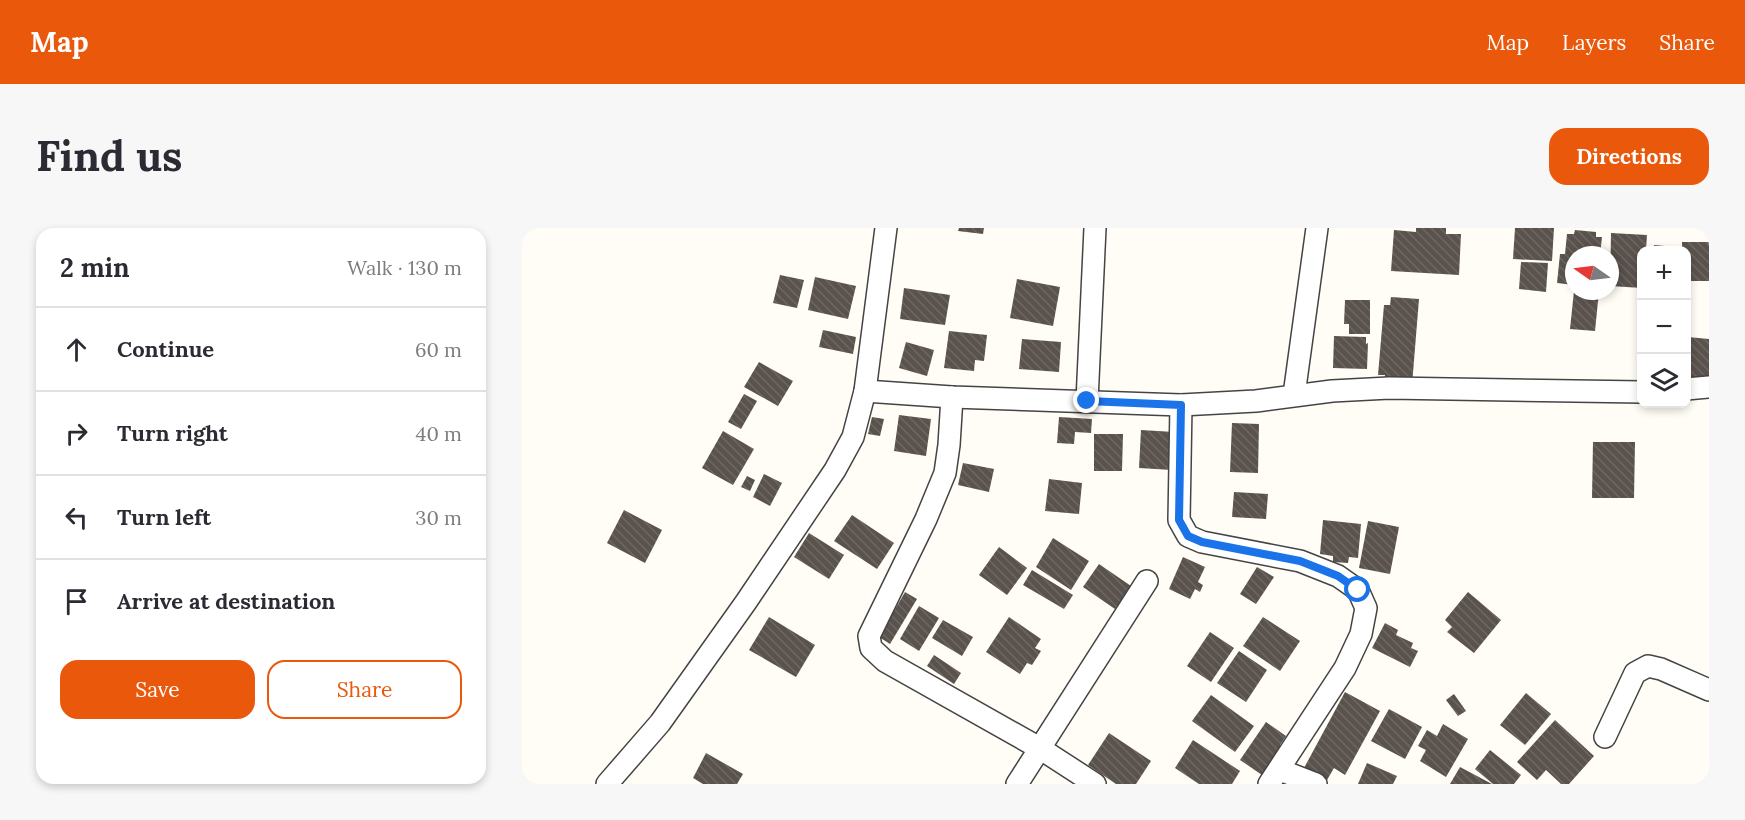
<!DOCTYPE html>
<html lang="en">
<head>
<meta charset="utf-8">
<style>
  body { margin:0; font-family:Lora,serif; background:#f7f7f7; color:#2b2b33 }
  .controls { position:absolute; right:18px; top:18px; display:grid; overflow:hidden; border-radius:12px; box-shadow:0 3px 9px #0003 }
  .controls button { width:54px; height:54px; display:grid; place-items:center; padding:0; border:0; border-bottom:2px solid #e1e1e2; background:#fff; color:#2b2b33; font:30px sans-serif }
  .compass { position:absolute; left:1043px; top:18px; width:54px; height:54px; border-radius:50%; background:#fff; box-shadow:0 3px 9px #0003; rotate:284deg }
  .stop { position:absolute; width:18px; height:18px; margin:-14px; border:4px solid #1a73e8; border-radius:50%; background:#fff }
  .stop.end { background:#1a73e8; border-color:#fff; box-shadow:0 2px 6px #0008 }
  .list { margin:0; padding:0; list-style:none }
  h2 { display:flex; justify-content:space-between; align-items:center; height:78px; margin:0; padding:0 24px; font-size:26px }
  h2 small { font-size:20px; font-weight:400; color:#7c7c81 }
  .list li { display:grid; grid-template-columns:39px 1fr auto; gap:18px; align-items:center; box-sizing:border-box; height:84px; padding:0 24px; border-top:2px solid #e1e1e2 }
  .list b { display:block; font-size:22px; white-space:nowrap }
  .list em { font-size:20px; font-style:normal; color:#7c7c81 }
  .actions { display:flex; gap:12px; padding:18px 24px }
  .actions a { flex:1; padding:14px 0; border:2px solid #ea580c; border-radius:18px; text-align:center; font-size:21px; color:#ea580c }
  .actions .main { background:#ea580c; color:#fff }
  .icon { flex:none; width:33px; height:33px; fill:none; stroke:currentColor; stroke-width:2; stroke-linecap:round; stroke-linejoin:round }
  .map { position:relative; flex:none; width:1187px; height:556px; overflow:hidden; border-radius:18px }
  header { display:flex; align-items:center; gap:36px; box-sizing:border-box; height:84px; padding:0 30px; background:#ea580c; color:#fff }
  header strong { font-size:28px }
  nav { display:flex; gap:33px; margin-inline-start:auto; font-size:21px }
  .intro { display:flex; align-items:center; justify-content:space-between; box-sizing:border-box; height:144px; padding:0 36px }
  h1 { margin:0; font-size:42px }
  .button { padding:15px 27px; border-radius:18px; background:#ea580c; color:#fff; font-size:21px; font-weight:700 }
  main { display:flex; gap:36px; padding:0 36px }
  aside { flex:1; background:#fff; border-radius:18px; box-shadow:0 3px 9px #0003 }
  .map>svg:first-child { display:block }
</style>
</head>
<body>
<header>
<strong>Map</strong>
<nav><a>Map</a><a>Layers</a><a>Share</a></nav>
</header>
<div class="intro"><h1>Find us</h1><a class="button">Directions</a></div>
<main>
<aside>
<h2>2 min<small>Walk · 130 m</small></h2>
<ul class="list">
<li><svg class="icon" aria-label="ahead" viewBox="0 0 24 24"><path d="M12 20V5M6 11l6-6 6 6"/></svg><div><b>Continue</b></div><em>60 m</em></li>
<li><svg class="icon" aria-label="right" viewBox="0 0 24 24"><path d="M7 20v-9h11M14 6l5 5-5 5"/></svg><div><b>Turn right</b></div><em>40 m</em></li>
<li><svg class="icon" aria-label="left" viewBox="0 0 24 24"><path d="M17 20v-9H6M10 6l-5 5 5 5"/></svg><div><b>Turn left</b></div><em>30 m</em></li>
<li><svg class="icon" aria-label="arrive" viewBox="0 0 24 24"><path d="M6 21V4h12l-3 4 3 4H6"/></svg><div><b>Arrive at destination</b></div></li>
</ul>
<div class="actions"><a class="main">Save</a><a>Share</a></div>
</aside>
<div class="map">
<svg width="1187" height="556" viewBox="0 0 1187 556">
  <defs>
    <pattern id="building-back-hatch" width="6" height="6" patternUnits="userSpaceOnUse" patternTransform="scale(1.5)"><rect width="6" height="6" fill="#5a524d"/><path d="M-1 5l2 2M0 0l6 6M5-1l2 2" fill="none" stroke="#6d6662"/></pattern>
  </defs>
  <rect width="100%" height="100%" fill="#fffdf5"/>
  <!-- building -->
  <g fill="url(#building-back-hatch)">
    <polygon points="437,0 462,0 461,6 436,3"/>
    <polygon points="894,0 924,0 924,6 939,6 937,47 869,43 872,2 894,4"/>
    <polygon points="993,0 1032,0 1030,33 991,31"/>
    <polygon points="1053,2 1074,4 1074,9 1080,9 1078,27 1052,27 1052,57 1035,55 1038,26 1043,26 1045,6 1052,6"/>
    <polygon points="1089,5 1125,7 1124,22 1120,22 1120,60 1088,58"/>
    <polygon points="1160,14 1187,14 1187,53 1164,53 1164,22 1160,22"/>
    <polygon points="1132,17 1154,19 1154,22 1132,22"/>
    <polygon points="999,34 1026,35 1024,64 997,61"/>
    <polygon points="258,47 282,52 275,80 251,75"/>
    <polygon points="293,49 334,58 326,91 286,82"/>
    <polygon points="495,51 538,59 531,98 488,90"/>
    <polygon points="382,60 428,67 423,97 378,91"/>
    <polygon points="1052,63 1077,63 1073,103 1048,101"/>
    <polygon points="869,69 897,71 890,157 862,155 863,147 856,147 862,77 868,77"/>
    <polygon points="823,72 848,72 848,106 827,106 827,96 822,96"/>
    <polygon points="301,102 334,109 331,126 297,119"/>
    <polygon points="427,103 465,107 462,133 453,132 452,143 422,140"/>
    <polygon points="812,108 844,109 844,116 846,115 845,141 811,140"/>
    <polygon points="1166,109 1187,111 1187,151 1164,149"/>
    <polygon points="500,111 539,114 537,144 497,141"/>
    <polygon points="384,114 412,122 405,148 377,140"/>
    <polygon points="237,134 271,153 256,178 222,159"/>
    <polygon points="222,166 235,173 219,201 206,194"/>
    <polygon points="377,187 409,191 404,228 372,223"/>
    <polygon points="350,189 362,191 358,208 346,206"/>
    <polygon points="537,189 570,191 569,205 553,204 552,216 535,215"/>
    <polygon points="710,195 737,196 736,245 708,244"/>
    <polygon points="619,202 652,204 650,242 617,240"/>
    <polygon points="201,203 232,221 211,257 180,240"/>
    <polygon points="572,206 601,206 600,243 572,243"/>
    <polygon points="1071,214 1113,214 1112,270 1070,270"/>
    <polygon points="441,235 472,241 467,264 436,257"/>
    <polygon points="242,246 260,255 248,278 231,269"/>
    <polygon points="225,248 233,252 228,263 219,259"/>
    <polygon points="527,251 560,255 557,286 523,283"/>
    <polygon points="712,264 746,266 744,291 710,289"/>
    <polygon points="102,282 140,302 123,335 85,315"/>
    <polygon points="330,287 372,315 355,341 312,313"/>
    <polygon points="801,292 839,296 836,330 827,329 826,335 811,334 811,328 798,326"/>
    <polygon points="846,293 877,299 868,346 837,340"/>
    <polygon points="287,305 322,327 307,351 272,329"/>
    <polygon points="531,310 567,333 549,362 514,339"/>
    <polygon points="477,319 505,340 485,367 457,347"/>
    <polygon points="661,329 683,339 676,354 681,357 678,364 673,361 668,371 647,361"/>
    <polygon points="577,336 609,358 593,381 561,359"/>
    <polygon points="735,339 752,349 734,376 718,366"/>
    <polygon points="510,342 551,367 542,381 501,357"/>
    <polygon points="383,364 395,371 368,416 357,409"/>
    <polygon points="946,364 979,392 952,425 925,404 930,399 923,392"/>
    <polygon points="397,378 417,390 397,423 378,411"/>
    <polygon points="247,389 293,417 274,449 227,422"/>
    <polygon points="487,389 519,411 513,420 519,423 510,437 505,435 498,446 464,424"/>
    <polygon points="741,389 778,413 758,443 721,418"/>
    <polygon points="421,392 451,409 440,428 410,410"/>
    <polygon points="863,395 876,402 874,407 891,415 889,420 896,423 888,439 850,420"/>
    <polygon points="688,404 712,420 689,454 665,438"/>
    <polygon points="717,423 745,442 724,474 695,455"/>
    <polygon points="412,427 439,445 432,456 405,438"/>
    <polygon points="823,464 858,483 823,547 812,540 805,552 782,540"/>
    <polygon points="1004,465 1029,486 1003,517 978,497"/>
    <polygon points="932,466 944,483 936,488 924,472"/>
    <polygon points="689,467 732,498 713,524 670,493"/>
    <polygon points="867,481 900,499 883,531 849,513"/>
    <polygon points="1033,492 1072,528 1047,556 1039,556 1024,542 1015,552 995,534"/>
    <polygon points="744,494 764,508 758,517 763,520 743,549 718,532"/>
    <polygon points="921,496 946,511 924,549 898,533 904,522 896,518 905,502 915,508"/>
    <polygon points="587,505 629,533 614,556 594,556 566,537"/>
    <polygon points="671,512 718,543 710,556 677,556 653,540"/>
    <polygon points="968,522 999,547 992,556 971,556 953,541"/>
    <polygon points="184,525 221,546 215,556 181,556 171,550"/>
    <polygon points="845,535 875,548 871,556 836,556"/>
    <polygon points="938,539 970,556 928,556"/>
  </g>
  <g fill="none" stroke-linecap="round" stroke-linejoin="round">
    <!-- minor casing -->
    <g stroke="#444" stroke-width="24">
      <g id="minor">
        <polyline points="1164,161 1187,159"/>
        <polyline points="343,163 430,169 659,177 734,173 810,163 867,160 1120,164"/>
        <polyline points="772,167 795,0"/>
        <polyline points="430,169 427,217 423,245 404,291 347,408 349,420 363,433 519,521 573,556"/>
        <polyline points="565,173 573,0"/>
        <polyline points="659,177 657,292 666,308 680,314 778,333 816,348 836,362 844,380 839,406 823,440 747,556"/>
        <polyline points="1083,509 1113,445 1126,438 1139,441 1187,462"/>
        <polyline points="758,542 794,556"/>
        <polyline points="85,556 138,495 224,374 313,242 331,209 343,163 364,0"/>
        <polyline points="495,556 625,353"/>
      </g>
    </g>
    <!-- minor -->
    <use href="#minor" stroke="#fff" stroke-width="21"/>
  </g>
  <g fill="none" stroke-linecap="round" stroke-linejoin="round">
    <!-- route -->
    <polyline stroke="#1a73e8" stroke-width="8" points="565,173 659,177 657,292 666,308 680,314 778,333 816,348 836,362"/>
  </g>
</svg>
<div class="controls">
<button>+</button>
<button>−</button>
<button><svg class="icon" aria-label="layers" viewBox="0 0 24 24"><path d="M12 4l9 5-9 5-9-5zM3 14l9 5 9-5"/></svg></button>
</div>
<svg class="compass" viewBox="-18 -18 36 36"><path d="M0-13l5 13h-10z" fill="#e53935"/><path d="M0 13l5-13h-10z" fill="#7c7c81"/></svg>
<div class="stop" style="left:836px;top:362px"></div>
<div class="stop end" style="left:565px;top:173px"></div>
</div>
</main>
</body>
</html>
